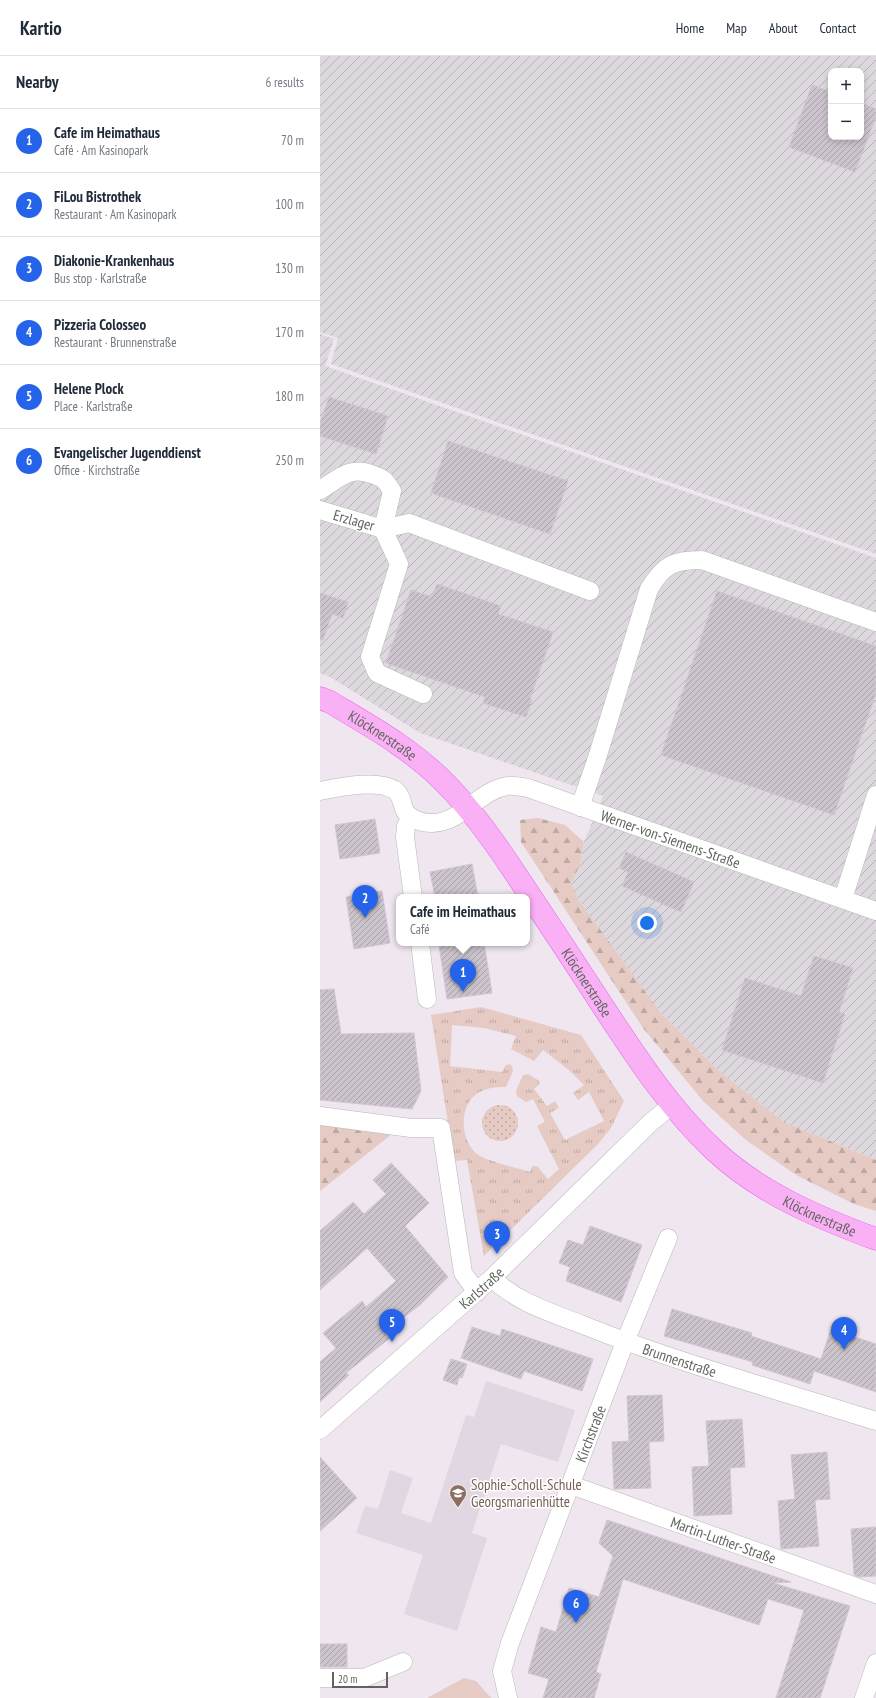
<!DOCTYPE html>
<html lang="en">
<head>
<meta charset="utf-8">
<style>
  body { margin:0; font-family:"PT Sans Narrow",sans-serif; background:#f2f2f3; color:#1f2937 }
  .controls { position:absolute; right:12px; top:12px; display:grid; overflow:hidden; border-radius:8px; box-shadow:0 2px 6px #0003 }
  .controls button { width:36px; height:36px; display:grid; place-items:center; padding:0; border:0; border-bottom:1px solid #e0e1e3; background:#fff; color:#1f2937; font:20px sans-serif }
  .scale { position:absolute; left:12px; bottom:10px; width:56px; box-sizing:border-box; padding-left:4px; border:2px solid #5f655d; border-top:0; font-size:11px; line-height:14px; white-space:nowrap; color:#5f655d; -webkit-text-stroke:3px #fff; paint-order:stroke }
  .you { position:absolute; left:327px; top:867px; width:14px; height:14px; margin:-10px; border:3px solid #fff; border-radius:50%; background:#1a73e8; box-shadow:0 0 0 6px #1a73e833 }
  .badge { display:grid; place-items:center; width:26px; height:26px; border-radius:50%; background:#2563eb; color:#fff; font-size:13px; font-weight:700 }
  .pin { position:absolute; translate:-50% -33px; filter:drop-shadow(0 1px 2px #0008) }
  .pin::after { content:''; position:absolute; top:21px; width:14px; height:12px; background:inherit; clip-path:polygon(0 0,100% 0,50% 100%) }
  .popup { position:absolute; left:76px; top:838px; width:134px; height:52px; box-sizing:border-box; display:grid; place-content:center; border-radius:8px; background:#fff; filter:drop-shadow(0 1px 3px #0005); font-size:13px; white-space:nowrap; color:#747a83 }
  .popup b { font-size:15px; color:#1f2937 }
  .popup::after { content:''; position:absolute; left:50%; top:100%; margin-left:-8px; border:8px solid transparent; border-top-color:#fff }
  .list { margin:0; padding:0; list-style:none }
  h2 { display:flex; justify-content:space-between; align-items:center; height:52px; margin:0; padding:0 16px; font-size:17px }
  h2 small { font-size:13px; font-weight:400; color:#747a83 }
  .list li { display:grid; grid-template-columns:26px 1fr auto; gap:12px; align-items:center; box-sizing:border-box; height:64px; padding:0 16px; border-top:1px solid #e0e1e3 }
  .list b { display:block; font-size:15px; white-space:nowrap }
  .list p { margin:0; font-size:13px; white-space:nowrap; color:#747a83 }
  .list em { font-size:13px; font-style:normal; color:#747a83 }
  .map { position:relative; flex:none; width:556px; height:1642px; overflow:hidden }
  header { display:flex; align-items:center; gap:24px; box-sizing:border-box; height:56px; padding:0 20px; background:#fff; border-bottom:1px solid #e0e1e3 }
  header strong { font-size:19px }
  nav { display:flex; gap:22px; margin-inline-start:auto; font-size:14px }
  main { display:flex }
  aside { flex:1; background:#fff }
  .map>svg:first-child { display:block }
</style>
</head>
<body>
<header>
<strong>Kartio</strong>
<nav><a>Home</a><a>Map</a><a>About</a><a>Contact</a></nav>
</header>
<main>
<aside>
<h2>Nearby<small>6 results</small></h2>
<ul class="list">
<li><span class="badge">1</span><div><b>Cafe im Heimathaus</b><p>Café · Am Kasinopark</p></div><em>70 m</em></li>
<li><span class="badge">2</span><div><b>FiLou Bistrothek</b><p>Restaurant · Am Kasinopark</p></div><em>100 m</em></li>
<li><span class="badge">3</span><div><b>Diakonie-Krankenhaus</b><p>Bus stop · Karlstraße</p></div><em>130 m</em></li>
<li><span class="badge">4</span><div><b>Pizzeria Colosseo</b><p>Restaurant · Brunnenstraße</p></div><em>170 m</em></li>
<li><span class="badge">5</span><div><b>Helene Plock</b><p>Place · Karlstraße</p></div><em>180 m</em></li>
<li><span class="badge">6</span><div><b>Evangelischer Jugenddienst</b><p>Office · Kirchstraße</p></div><em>250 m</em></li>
</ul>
</aside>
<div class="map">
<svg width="556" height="1642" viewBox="0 0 556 1642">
  <defs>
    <pattern id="industrial-furrows" width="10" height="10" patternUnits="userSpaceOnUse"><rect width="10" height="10" fill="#ddd8de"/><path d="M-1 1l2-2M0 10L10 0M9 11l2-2" fill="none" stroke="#b6b3b7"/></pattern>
    <pattern id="grass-dots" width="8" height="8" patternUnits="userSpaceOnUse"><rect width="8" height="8" fill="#e5cbc4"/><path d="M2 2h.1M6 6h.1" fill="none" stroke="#bda8a2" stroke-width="1.8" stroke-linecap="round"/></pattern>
    <pattern id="forest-firs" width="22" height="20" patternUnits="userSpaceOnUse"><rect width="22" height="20" fill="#e5cbc4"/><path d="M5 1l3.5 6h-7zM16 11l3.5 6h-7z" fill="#bda8a2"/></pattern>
    <pattern id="park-tufts" width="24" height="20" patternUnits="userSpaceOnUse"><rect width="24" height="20" fill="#e5cbc4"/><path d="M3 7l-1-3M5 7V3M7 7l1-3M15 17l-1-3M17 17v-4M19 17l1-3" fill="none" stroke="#bda8a2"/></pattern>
    <pattern id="building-hatch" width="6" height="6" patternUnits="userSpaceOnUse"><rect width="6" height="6" fill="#ccc4cc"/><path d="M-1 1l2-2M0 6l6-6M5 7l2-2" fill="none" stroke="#a9a3a9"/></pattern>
  </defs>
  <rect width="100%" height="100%" fill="#efe6ef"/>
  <!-- industrial -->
  <g fill="url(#industrial-furrows)" fill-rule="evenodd">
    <path d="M0,0H556V498L11,308L18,282L0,276ZM511,15H541V81H511Z"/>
    <polygon points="0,278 14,283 5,310 556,502 556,1104 464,1066 399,1015 340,956 258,843 250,827 260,809 264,786 283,740 100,677 10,621 0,617"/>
  </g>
  <!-- education -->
  <polygon fill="#e1d7e2" points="166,1325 255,1354 238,1406 181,1388 152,1477 167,1482 137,1575 84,1558 103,1499 36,1477 45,1450 58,1453 70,1414 93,1422 81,1457 111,1467 146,1359 154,1361"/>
  <!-- grass -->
  <circle fill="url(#grass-dots)" cx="180" cy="1067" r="18"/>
  <!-- forest -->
  <g fill="url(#forest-firs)">
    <polygon points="218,762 245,769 264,786 260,809 251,827 258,843 340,956 399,1015 464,1066 556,1104 556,1155 534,1148 476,1119 426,1084 383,1045 323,972 201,786 200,764"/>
    <polygon points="0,1069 72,1078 0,1135"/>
  </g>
  <!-- park -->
  <path fill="url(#park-tufts)" fill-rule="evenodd" d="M161,951L261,979L304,1045L291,1072L279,1087L164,1200L147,1104L134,1105L111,959ZM132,969L164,972L196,980L191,993L214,1005L223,994L250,1015L264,1029L253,1037L258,1044L269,1036L284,1065L245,1084L230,1057L239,1052L235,1045L227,1050L214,1033L220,1028L218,1024L208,1018L203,1019L196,1035L197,1040L206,1046L213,1043L225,1066L217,1070L239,1113L228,1123L217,1110H212L210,1116C197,1112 171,1106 160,1100C141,1089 138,1054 154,1040C163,1032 174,1031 186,1031L193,1015L192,1010L189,1008L185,1010L182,1016L130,1010Z"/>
  <!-- garden -->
  <polygon fill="#e5cbc4" points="144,1622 156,1625 171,1642 107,1642"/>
  <!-- building -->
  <g fill="url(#building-hatch)" stroke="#d2c4d3">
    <polygon points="492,29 511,36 511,81 541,81 541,47 556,53 556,61 535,116 469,91"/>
    <polygon points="9,341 68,360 56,398 0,380 0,367"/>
    <polygon points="128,385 248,425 230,478 111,437"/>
    <polygon points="117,528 181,550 178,558 233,576 210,643 212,644 206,661 163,647 165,641 66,607 91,534 112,541"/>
    <polygon points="397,535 556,590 556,637 514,759 341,699"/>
    <polygon points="0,537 28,546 23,562 12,558 3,584 0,584"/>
    <polygon points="55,763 60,797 20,803 15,769"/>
    <polygon points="306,796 374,826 361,856 302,830 308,816 299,812"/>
    <polygon points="152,808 158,841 115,841 110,816"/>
    <polygon points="62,835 70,887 34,893 26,841"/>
    <polygon points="133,887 164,887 172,937 127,943 119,889"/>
    <polygon points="494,900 533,912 519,956 525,958 503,1027 402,994 425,922 481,940"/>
    <polygon points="14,933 21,978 94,977 101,1035 92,1053 0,1044 0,934"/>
    <polygon points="71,1107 109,1147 85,1170 128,1221 101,1248 66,1275 71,1281 26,1317 29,1319 0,1346 0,1306 16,1292 3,1277 42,1245 46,1251 76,1225 47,1192 0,1234 0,1175 33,1146 44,1158 66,1138 53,1124"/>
    <polygon points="270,1170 322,1189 301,1246 246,1225 250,1211 239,1207 248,1184 263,1189"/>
    <polygon points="352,1253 432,1277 431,1280 501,1303 511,1273 556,1288 556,1336 494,1315 490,1328 432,1309 433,1306 344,1280"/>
    <polygon points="152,1271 180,1280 182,1273 273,1303 262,1335 204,1315 201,1323 141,1302"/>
    <polygon points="131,1303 147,1308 142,1322 139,1321 137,1329 123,1324"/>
    <polygon points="342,1339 344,1385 329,1386 331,1432 294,1433 292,1386 309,1385 307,1340"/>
    <polygon points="422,1363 425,1411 410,1412 412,1458 374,1460 372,1411 389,1410 386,1365"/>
    <polygon points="507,1396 510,1443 495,1444 499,1490 461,1493 458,1445 475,1443 471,1399"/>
    <polygon points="0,1401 37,1442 0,1475"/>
    <polygon points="287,1464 471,1526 453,1527 530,1550 500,1642 456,1642 484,1554 448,1543 439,1569 303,1523 276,1616 281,1618 274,1642 223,1642 229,1623 208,1617 221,1571 236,1576 249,1532 279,1541 293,1500 279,1487"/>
    <polygon points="556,1471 556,1520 539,1521 534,1519 531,1473"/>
    <rect x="0" y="1588" width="27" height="23"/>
  </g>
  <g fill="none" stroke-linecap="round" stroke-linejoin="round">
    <!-- minor casing -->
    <g stroke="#b4bab3" stroke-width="19">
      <g id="minor">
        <path d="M0,434C18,423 30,410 51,418C64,422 65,424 72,435L63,473L0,454"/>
        <polyline points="103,638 57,617 50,601 79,508 63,473 89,467 270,535"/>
        <path id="s1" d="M0,735C20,731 57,723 75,734C81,739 82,746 84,753C88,763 102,767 112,767C143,766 158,735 187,730C193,729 202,731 208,732L556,855"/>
        <path d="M260,751L277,702L329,533C344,508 354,504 382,504L556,566"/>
        <polyline points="91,761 86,770 85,781 93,841"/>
        <polyline points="523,843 556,739"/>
        <polyline points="100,887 107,943"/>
        <polyline points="0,1060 91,1072 121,1072 143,1217 157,1236"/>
        <path id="s2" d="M172,1222C198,1247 230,1256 263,1269C358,1307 458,1334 556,1365"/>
        <path id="s3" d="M0,1374L172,1222L330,1067L352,1049"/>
        <path id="s4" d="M251,1429L556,1538"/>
        <polyline points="0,1622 44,1622 83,1606"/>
        <path id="s5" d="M188,1642L182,1615L190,1587L305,1286L348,1182"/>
        <polyline points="544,1642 556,1607"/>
      </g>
    </g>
    <!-- major casing -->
    <g stroke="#e265e9" stroke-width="23">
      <g id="major">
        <path id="s6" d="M0,642L10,646C50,670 92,693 125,727C152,754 174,785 195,817C225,862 255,907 284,952C317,1002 350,1053 395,1095C440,1137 499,1162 556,1183"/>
      </g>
    </g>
    <!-- minor -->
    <use href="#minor" stroke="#fff" stroke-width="18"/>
    <!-- major -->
    <use href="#major" stroke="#fab0f5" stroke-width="22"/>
  </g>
  <!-- icons -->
  <defs>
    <g id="school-pin" transform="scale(0.9)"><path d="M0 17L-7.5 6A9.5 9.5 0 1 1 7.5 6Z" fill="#8d6e63" stroke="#fff"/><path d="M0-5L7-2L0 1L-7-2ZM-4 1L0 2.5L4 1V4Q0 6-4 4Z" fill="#fff"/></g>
  </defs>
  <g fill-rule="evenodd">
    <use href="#school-pin" x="138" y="1437"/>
  </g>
  <g text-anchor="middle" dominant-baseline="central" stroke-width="3" stroke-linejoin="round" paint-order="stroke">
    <!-- street labels -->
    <g font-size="15" fill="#5f655d" stroke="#fff">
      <text transform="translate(34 464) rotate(16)">Erzlager</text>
      <text stroke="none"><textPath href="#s6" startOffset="73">Klöcknerstraße</textPath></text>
      <text stroke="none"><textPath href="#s1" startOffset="388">Werner-von-Siemens-Straße</textPath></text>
      <text stroke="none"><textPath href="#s6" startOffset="397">Klöcknerstraße</textPath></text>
      <text stroke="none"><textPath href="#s6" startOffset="733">Klöcknerstraße</textPath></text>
      <text stroke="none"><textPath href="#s3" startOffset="215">Karlstraße</textPath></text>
      <text stroke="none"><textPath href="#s2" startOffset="206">Brunnenstraße</textPath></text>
      <text stroke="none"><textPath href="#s5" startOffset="281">Kirchstraße</textPath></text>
      <text stroke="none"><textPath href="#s4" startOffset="162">Martin-Luther-Straße</textPath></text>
    </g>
    <!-- education labels -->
    <g font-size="15" fill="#785e54" stroke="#fff" text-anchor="start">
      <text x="151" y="1428">Sophie-Scholl-Schule<tspan x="151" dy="17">Georgsmarienhütte</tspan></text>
    </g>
  </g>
</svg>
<div class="controls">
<button>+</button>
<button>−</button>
</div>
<div class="scale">20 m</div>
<div class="you"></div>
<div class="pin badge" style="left:143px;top:936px">1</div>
<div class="popup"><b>Cafe im Heimathaus</b>Café</div>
<div class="pin badge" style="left:45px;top:862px">2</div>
<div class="pin badge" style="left:177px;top:1198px">3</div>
<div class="pin badge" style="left:524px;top:1294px">4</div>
<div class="pin badge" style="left:72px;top:1286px">5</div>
<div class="pin badge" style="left:256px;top:1567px">6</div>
</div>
</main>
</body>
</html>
